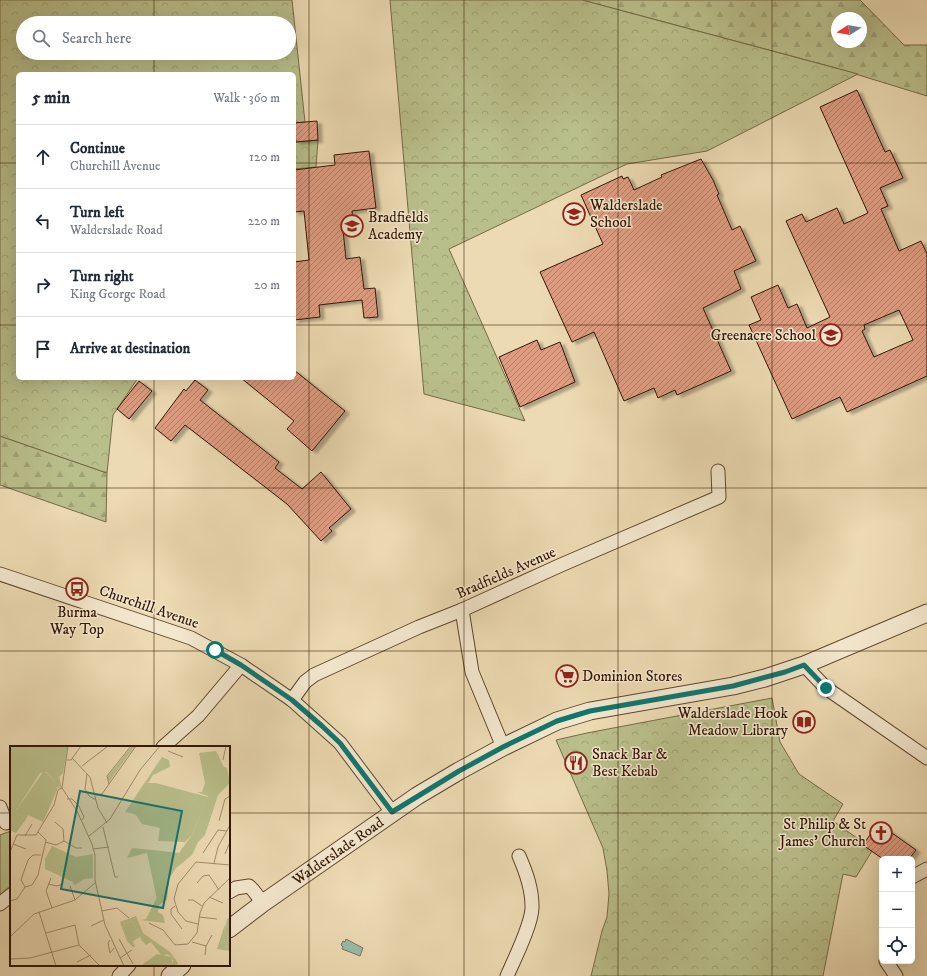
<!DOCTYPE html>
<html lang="en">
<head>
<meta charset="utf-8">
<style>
  body { margin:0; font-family:"IM FELL DW Pica",serif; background:#f6f6f7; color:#1f2937 }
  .controls { position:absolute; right:12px; bottom:12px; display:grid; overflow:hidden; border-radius:6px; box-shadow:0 4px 16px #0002 }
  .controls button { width:36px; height:36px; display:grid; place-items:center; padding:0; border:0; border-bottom:1px solid #e0e1e3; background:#fff; color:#1f2937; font:20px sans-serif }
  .compass { position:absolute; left:831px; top:12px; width:36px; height:36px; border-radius:50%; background:#fff; box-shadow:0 4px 16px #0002; rotate:259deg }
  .stop { position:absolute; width:12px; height:12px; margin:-9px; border:3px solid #0f766e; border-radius:50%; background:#fff }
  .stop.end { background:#0f766e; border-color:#fff; box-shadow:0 1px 4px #0008 }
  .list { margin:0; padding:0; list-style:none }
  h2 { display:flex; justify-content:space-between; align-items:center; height:52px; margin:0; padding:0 16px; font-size:17px }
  h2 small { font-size:13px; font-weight:400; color:#747a83 }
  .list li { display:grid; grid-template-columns:26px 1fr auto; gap:12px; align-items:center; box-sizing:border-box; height:64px; padding:0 16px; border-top:1px solid #e0e1e3 }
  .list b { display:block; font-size:15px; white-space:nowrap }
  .list p { margin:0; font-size:13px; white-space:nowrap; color:#747a83 }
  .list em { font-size:13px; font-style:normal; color:#747a83 }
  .icon { flex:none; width:22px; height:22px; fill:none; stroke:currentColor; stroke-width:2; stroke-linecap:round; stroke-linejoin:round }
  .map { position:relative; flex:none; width:927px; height:976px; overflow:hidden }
  .search { position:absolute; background:#fff; box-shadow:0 4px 16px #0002; left:16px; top:16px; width:280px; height:44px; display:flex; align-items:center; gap:10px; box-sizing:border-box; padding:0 14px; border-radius:22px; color:#747a83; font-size:15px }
  .panel { position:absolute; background:#fff; box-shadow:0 4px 16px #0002; left:16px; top:72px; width:280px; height:308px; border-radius:6px }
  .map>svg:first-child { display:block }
</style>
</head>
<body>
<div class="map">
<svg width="927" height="976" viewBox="0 0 927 976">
  <defs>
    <pattern id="forest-firs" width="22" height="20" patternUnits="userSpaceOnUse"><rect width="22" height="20" fill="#b9bf8b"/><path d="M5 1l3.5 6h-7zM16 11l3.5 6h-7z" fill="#a0a376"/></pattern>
    <pattern id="park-crowns" width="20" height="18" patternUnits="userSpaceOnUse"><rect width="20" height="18" fill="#b9bf8b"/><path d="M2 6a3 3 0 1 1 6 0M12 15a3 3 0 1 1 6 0" fill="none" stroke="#a0a376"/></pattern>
    <pattern id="building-hatch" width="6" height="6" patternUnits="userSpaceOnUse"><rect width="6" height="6" fill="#de9d83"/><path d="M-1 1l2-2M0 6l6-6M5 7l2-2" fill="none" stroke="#b57f69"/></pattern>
    <filter id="shadow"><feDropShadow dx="4.5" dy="2.5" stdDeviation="1" flood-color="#0004"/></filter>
  </defs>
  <rect width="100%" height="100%" fill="#ecdab2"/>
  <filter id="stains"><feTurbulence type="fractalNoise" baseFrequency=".005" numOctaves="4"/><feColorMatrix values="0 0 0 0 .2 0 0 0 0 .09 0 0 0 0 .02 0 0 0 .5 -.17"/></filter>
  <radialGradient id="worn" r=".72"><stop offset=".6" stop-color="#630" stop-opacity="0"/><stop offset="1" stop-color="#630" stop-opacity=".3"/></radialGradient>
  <!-- grass -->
  <polygon fill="#b9bf8b" stroke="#766a46" points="11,831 11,885 0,895 0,835"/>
  <!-- forest -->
  <g fill="url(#forest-firs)" stroke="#766a46" fill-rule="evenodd">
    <path d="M582,0H860L904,45H927V96L836,68ZM837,18H861V42H837Z"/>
    <polygon points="0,436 107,473 106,522 0,485"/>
  </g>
  <!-- park -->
  <g fill="url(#park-crowns)" stroke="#766a46" fill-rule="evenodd">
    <path d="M0,0H292L305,122L294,123V74H18V378H138L113,415L107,473L0,436ZM23,23H289V53H23Z"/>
    <polygon points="390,0 582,0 858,74 707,151 627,164 449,249 525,421 424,394"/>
    <polygon points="294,126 296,142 318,140 316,167 294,169"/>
    <polygon points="772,698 780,742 799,774 843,804 833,821 864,843 863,845 872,851 856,877 843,874 823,976 591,976 602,931 607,917 609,894 607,871 603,848 556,740 587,733"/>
  </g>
  <!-- water -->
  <polygon fill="#9ba" stroke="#707967" points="346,939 363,948 360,956 342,949 343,947 341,945 343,941 345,942"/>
  <!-- building -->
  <g fill="url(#building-hatch)" stroke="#321502" fill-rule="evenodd" filter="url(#shadow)">
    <path d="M857,90L885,152L890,150L903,178L880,188L888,206L881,209L899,251L921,241L927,254V376L847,412L840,397L792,419L749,325L761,320L751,297L778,285L788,308L797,304L807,328L830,317L786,221L802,214L806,222L837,208L844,224L868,213L820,107ZM899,310L913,340L874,357L862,331L865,329L864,325Z"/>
    <polygon points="317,121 318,140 296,142 294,123"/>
    <polygon points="369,151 376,208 352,211 354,229 343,230 346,259 360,257 364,289 375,288 378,317 364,318 362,300 319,305 320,317 294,320 294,262 309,260 304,211 294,212 294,170 335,165 334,155"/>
    <polygon points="701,159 713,180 719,194 717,195 732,230 740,226 756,261 734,271 741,289 703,308 731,371 677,395 675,390 658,398 654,388 624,401 594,332 572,342 540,272 603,244 581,195 622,176 623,179 628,177 634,190 662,177 661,175"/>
    <polygon points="537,340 541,350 560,342 575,382 520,407 499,357"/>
    <polygon points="294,370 345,411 312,451 287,429 294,421 241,378 294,378"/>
    <polygon points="195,380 208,390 200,400 279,462 275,468 302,489 321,472 351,509 329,528 332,531 321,541 287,504 185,425 171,441 155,428 184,389 186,391"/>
    <polygon points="139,381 152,391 129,419 117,409"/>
    <polygon points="878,823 916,850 909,859 883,859 863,845"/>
  </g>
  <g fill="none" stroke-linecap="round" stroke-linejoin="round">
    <!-- minor casing -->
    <g stroke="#60462e" stroke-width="15">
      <g id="minor">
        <polyline points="0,574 191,638 241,665 292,700 340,743 392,812"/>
        <polyline points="462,610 472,672 503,747"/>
        <polyline points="804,665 826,688 927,758"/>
        <polyline points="292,700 305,682 314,675 419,627 462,610 561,565 719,497 718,471"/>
        <polyline points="163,747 198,716 241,665"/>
        <polyline points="0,807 6,823"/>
        <polyline points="912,877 927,869"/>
        <polyline points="229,892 236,888 249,886 253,890 263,903"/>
        <polyline points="0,904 11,895"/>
        <polyline points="886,961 896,976"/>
        <polyline points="119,976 129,965"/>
        <path d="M507,976C514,960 533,922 532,906C532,888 526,872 519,856"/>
      </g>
    </g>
    <!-- tertiary casing -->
    <g stroke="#60462e" stroke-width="19">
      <g id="tertiary">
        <path id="s1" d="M229,929L263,903L417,796L459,771L503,747L557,721L590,711L733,686L765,678L804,665L927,613"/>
        <polyline points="170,976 182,965"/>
      </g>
    </g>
    <!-- minor -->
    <use href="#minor" stroke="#f3e7cd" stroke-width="13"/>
    <!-- tertiary -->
    <use href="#tertiary" stroke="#f3e7cd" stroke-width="17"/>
  </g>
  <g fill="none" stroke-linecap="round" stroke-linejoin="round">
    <!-- route -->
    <polyline stroke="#0f766e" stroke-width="5" points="215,650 241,665 292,700 322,726 340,743 392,812 459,771 503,747 557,721 590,711 733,686 785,672 804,665 826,688"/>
  </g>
  <!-- grid -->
  <path fill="none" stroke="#321502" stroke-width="1" stroke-opacity="0.55" d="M154,0V23M309,0V976M464,0V976M618,0V976M772,0V976M154,53V74M0,163H18M294,163H927M0,325H18M294,325H927M154,378V747M0,488H927M0,651H927M0,813H11M229,813H927M154,965V976"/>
  <!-- icons -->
  <defs>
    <g id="school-ring" transform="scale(1.15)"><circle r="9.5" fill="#f3e7cd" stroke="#8f2418" stroke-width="1.5"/><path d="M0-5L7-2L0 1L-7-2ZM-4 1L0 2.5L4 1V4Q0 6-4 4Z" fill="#8f2418"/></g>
    <g id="bus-ring" transform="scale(1.15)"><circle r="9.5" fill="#f3e7cd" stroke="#8f2418" stroke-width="1.5"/><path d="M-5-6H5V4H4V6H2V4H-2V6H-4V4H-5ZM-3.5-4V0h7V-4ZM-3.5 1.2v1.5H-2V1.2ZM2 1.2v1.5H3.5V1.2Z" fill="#8f2418"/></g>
    <g id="supermarket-ring" transform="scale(1.15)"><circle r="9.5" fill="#f3e7cd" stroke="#8f2418" stroke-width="1.5"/><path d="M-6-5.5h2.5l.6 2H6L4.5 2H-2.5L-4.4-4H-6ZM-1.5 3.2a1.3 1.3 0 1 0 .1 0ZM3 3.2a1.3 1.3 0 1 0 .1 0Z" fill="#8f2418"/></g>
    <g id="library-ring" transform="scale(1.15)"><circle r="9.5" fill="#f3e7cd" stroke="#8f2418" stroke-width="1.5"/><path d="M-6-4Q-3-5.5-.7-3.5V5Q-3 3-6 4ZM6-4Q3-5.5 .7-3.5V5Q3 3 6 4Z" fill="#8f2418"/></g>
    <g id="restaurant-ring" transform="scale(1.15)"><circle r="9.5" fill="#f3e7cd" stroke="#8f2418" stroke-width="1.5"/><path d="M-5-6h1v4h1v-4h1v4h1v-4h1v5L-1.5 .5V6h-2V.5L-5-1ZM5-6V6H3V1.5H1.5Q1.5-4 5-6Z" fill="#8f2418"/></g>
    <g id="church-ring" transform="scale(1.15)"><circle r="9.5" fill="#f3e7cd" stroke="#8f2418" stroke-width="1.5"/><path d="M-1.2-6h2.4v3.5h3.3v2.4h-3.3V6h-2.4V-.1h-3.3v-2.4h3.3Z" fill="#8f2418"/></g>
  </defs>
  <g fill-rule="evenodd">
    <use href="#school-ring" x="574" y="214"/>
    <use href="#school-ring" x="352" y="226"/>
    <use href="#school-ring" x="831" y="335"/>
    <use href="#bus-ring" x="77" y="589"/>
    <use href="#supermarket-ring" x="567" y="676"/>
    <use href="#library-ring" x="804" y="722"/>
    <use href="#restaurant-ring" x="576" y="763"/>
    <use href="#church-ring" x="881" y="833"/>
  </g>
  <g text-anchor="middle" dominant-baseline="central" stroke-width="3" stroke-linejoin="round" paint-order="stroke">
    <!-- poi labels -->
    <g font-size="15" fill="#321502" stroke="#f3e7cd" text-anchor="start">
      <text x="590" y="205">Walderslade<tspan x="590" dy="17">School</tspan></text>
      <text x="368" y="217">Bradfields<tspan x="368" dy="17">Academy</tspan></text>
      <text x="816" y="335" text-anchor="end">Greenacre School</text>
      <text x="77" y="612" text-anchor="middle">Burma<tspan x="77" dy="17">Way Top</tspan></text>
      <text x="582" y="676">Dominion Stores</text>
      <text x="788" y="713" text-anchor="end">Walderslade Hook<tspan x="788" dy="17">Meadow Library</tspan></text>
      <text x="592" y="754">Snack Bar &amp;<tspan x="592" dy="17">Best Kebab</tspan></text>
      <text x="866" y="824" text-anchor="end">St Philip &amp; St<tspan x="866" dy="17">James' Church</tspan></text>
    </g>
    <!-- street labels -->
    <g font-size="15" fill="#321502" stroke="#f3e7cd">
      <text transform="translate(506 573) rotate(-24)">Bradfields Avenue</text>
      <text transform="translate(149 607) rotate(19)">Churchill Avenue</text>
      <text stroke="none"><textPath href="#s1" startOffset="134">Walderslade Road</textPath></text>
    </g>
  </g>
  <!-- overview -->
  <g transform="translate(10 746)">
    <rect width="220" height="220" fill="#ecdab2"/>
    <path d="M122,0H125L99,36L97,31ZM33,26L37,27L44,35L45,41L48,42L33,76L18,69L16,73L5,66ZM220,171V201L214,200L213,193L217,173ZM122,175L130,191L123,195L125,201H123L117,195L113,178ZM147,208L162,211V217L157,220H134L133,218Z" fill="#b9bf8b"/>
    <path d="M25,0H58L53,27L49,31L52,42L44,41V35L37,26L30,27L5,66L16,73L6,87L0,84V53L25,7ZM206,5L214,21L217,22L220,37L208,49L195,89L188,96L182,109L166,122L159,133L157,154L149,159L148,166L153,169L155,177L131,174L136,173L171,104L182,89L198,50L187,46H192L195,37L189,7ZM152,11L159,14L160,21L143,29L120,67L115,66ZM126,170L133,187L160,206L168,217L167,220H157L163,216L162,211L157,208L152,210L141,196L136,199L132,195L122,175L113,178L117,195L110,176ZM215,178L214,200L220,201V205L207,203Z" fill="#b9bf8b"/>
    <path d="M0,0H25V7L0,54ZM137,37H146L198,51L182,89L175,96L148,95L150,82L132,78L126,69L120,67ZM42,100L66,111L83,108V132L74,133L65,139L63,136L35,123V113ZM122,102L170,107L147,154L137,107L117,112Z" fill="#b9bf8b"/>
    <path fill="none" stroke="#a28b6c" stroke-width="1" d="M58,0L52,42L67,65L82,98L85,109V134L95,179L114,220M158,5L173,11M62,12L80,31L88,62L97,77M57,14H61L71,0M213,14L216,0M72,20L98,0M77,28L75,43L79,50L86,54M99,38L97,30L121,0M86,49L92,48L126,0M57,53H62L69,60L74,71L72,74M209,75L215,53L220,50M45,76L53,83L54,95L66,102H72M93,81L105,131H108M15,90L22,78M79,90L100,73L130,24L150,0M35,96L46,99L54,95M3,98L16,103M83,103L99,101M0,106L7,89H26L44,59L48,44L52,42M193,107L208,84L217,85M215,108L220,96M204,117L208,101L220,79M41,132L36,145L42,162M187,137L193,130L199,129L209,144M38,138L47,140L53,138M60,140L65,154M15,141L11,134L18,114L23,109H31M199,151L213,157M178,154H183L192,160M0,155L7,153L15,141L22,139L28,129L36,94L28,86M165,160L161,163V168L172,183M92,165L107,162L119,172M29,166L46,220M189,171L207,173M139,177L153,184L165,199L178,198L187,187L190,167L194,157L220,132M188,178L176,175L168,166L164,153L168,138L186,116L220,119M81,180L94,174M36,187L65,179L69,199M0,191L24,168L65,154L86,136M109,193L123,218M100,194L98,197L100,207L104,202M182,196L196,200L195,209M196,200L202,189M110,212L122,204M0,213L20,212L69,199L90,220M67,216L81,209"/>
    <path fill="#0f766e" fill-opacity="0.15" stroke="#0f766e" stroke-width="2" d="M70,45L172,65L153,162L51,143Z"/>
    <rect width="220" height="220" fill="none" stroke="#321502" stroke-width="2"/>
  </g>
  <rect width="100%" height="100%" filter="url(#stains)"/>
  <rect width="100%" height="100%" fill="url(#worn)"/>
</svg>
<div class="controls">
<button>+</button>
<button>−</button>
<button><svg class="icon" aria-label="locate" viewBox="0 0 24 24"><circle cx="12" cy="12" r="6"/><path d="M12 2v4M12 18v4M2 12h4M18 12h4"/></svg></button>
</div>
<svg class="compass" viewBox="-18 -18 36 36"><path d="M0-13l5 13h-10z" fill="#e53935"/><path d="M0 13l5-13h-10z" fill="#747a83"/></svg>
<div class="stop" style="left:215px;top:650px"></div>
<div class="stop end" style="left:826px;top:688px"></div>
<div class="search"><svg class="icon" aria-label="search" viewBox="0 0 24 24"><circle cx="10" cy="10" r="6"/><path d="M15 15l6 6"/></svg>Search here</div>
<section class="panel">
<h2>5 min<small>Walk · 360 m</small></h2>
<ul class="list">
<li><svg class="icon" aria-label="ahead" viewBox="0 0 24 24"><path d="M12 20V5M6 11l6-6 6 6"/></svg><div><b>Continue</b><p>Churchill Avenue</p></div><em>120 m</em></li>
<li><svg class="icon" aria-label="left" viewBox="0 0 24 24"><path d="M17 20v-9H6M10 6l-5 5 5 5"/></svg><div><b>Turn left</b><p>Walderslade Road</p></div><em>220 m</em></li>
<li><svg class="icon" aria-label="right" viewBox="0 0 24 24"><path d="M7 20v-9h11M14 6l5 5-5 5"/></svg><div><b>Turn right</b><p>King George Road</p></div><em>20 m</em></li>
<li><svg class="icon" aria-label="arrive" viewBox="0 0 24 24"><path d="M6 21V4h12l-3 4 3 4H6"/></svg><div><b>Arrive at destination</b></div></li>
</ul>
</section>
</div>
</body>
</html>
